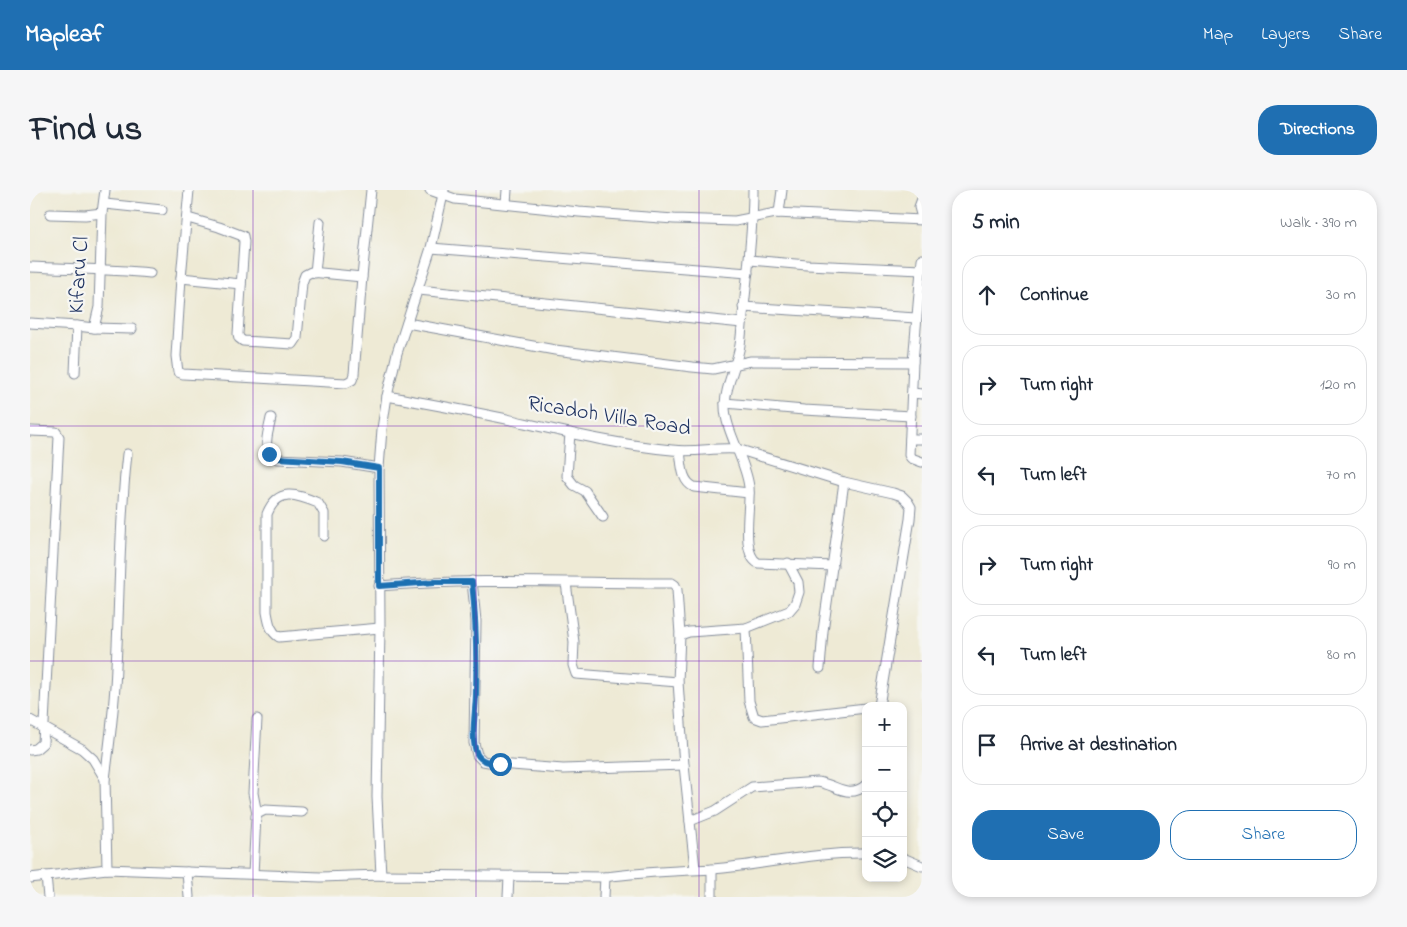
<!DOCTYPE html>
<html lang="en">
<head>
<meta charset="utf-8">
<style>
  body { margin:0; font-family:"Indie Flower",sans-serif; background:#f6f6f7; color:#1f2937 }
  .controls { position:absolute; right:15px; bottom:15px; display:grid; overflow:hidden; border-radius:10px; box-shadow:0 2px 8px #0003 }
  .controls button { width:45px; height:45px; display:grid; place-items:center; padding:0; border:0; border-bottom:1px solid #e0e1e3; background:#fff; color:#1f2937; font:25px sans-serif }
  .stop { position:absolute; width:15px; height:15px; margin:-11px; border:4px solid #1f6fb2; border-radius:50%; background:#fff }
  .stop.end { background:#1f6fb2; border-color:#fff; box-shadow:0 1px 5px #0008 }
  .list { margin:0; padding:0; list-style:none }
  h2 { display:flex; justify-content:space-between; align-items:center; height:65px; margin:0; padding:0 20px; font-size:21px }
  h2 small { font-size:16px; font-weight:400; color:#747a83 }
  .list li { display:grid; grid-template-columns:32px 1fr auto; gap:15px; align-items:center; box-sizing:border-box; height:80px; margin:0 10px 10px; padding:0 10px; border:1px solid #e0e1e3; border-radius:20px }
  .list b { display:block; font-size:19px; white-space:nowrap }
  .list em { font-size:16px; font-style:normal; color:#747a83 }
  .actions { display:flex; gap:10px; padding:15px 20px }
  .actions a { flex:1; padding:11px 0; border:1px solid #1f6fb2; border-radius:20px; text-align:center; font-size:18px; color:#1f6fb2 }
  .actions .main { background:#1f6fb2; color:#fff }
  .icon { flex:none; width:28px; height:28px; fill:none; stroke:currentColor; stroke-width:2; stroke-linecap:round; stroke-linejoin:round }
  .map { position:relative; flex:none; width:892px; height:707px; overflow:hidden; border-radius:20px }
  header { display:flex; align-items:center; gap:30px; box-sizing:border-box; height:70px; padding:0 25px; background:#1f6fb2; color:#fff }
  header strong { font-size:24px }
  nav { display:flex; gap:28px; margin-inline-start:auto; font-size:18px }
  .intro { display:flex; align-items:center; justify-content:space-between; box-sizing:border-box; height:120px; padding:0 30px }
  h1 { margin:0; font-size:35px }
  .button { padding:12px 22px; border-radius:20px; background:#1f6fb2; color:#fff; font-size:18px; font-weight:700 }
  main { display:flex; gap:30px; padding:0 30px }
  aside { flex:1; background:#fff; border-radius:20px; box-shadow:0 2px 8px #0003 }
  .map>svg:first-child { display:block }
</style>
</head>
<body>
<header>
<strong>Mapleaf</strong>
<nav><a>Map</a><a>Layers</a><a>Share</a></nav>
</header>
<div class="intro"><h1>Find us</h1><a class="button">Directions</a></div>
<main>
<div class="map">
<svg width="892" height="707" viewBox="0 0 892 707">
  <rect width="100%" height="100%" fill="#f6f6f2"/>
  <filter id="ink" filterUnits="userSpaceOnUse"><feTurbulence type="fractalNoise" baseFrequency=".02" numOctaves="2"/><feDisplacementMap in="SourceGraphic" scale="10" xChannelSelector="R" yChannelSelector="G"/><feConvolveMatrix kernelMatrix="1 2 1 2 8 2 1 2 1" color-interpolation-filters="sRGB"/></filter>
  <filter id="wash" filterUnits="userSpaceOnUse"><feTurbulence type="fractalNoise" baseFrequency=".0096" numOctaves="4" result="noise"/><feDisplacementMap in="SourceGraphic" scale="20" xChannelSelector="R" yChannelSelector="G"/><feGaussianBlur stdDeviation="1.12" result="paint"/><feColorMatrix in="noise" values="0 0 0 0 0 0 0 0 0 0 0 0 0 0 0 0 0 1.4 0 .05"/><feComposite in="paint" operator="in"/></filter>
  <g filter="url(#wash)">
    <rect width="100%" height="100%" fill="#eeead5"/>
  </g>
  <g filter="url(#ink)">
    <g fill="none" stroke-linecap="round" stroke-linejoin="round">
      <!-- minor casing -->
      <g stroke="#848c9a" stroke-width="11">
        <g id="minor">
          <polyline points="159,0 151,88 146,166 148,182 153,184 316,193 322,190 324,184 332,87 341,0"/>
          <polyline points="400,0 425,9 549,22 644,29 705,31 746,23 892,30"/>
          <path d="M723,0C723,40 718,78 714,117C712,130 712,142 710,155C707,175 696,193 695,214C694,240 716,270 719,297C721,314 710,364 728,373L803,376"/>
          <polyline points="892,9 889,17 892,28"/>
          <polyline points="476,13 477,0"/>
          <polyline points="75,14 132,20"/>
          <polyline points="749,23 752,0"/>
          <polyline points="20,24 55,25 72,23"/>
          <polyline points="158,28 189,37 213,46 214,52 208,144 209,148 213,151 263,154 267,148 272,93 275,85 281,82 332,87"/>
          <polyline points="401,58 718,83"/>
          <polyline points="892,69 883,172 879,265 881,268 892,272"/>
          <polyline points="720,70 777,75 892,80"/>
          <path d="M0,77C40,79 80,79 120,83"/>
          <polyline points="285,83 290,32"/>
          <polyline points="151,88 211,94"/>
          <polyline points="389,100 712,133"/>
          <polyline points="713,117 886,128"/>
          <polyline points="0,133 47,136"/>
          <polyline points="377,133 525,160 662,177 683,179 721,171 883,172"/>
          <polyline points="64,138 102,139"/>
          <polyline points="45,183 47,136 64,138 69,117 72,23 75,0"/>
          <polyline points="882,203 892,204"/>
          <path d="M357,206C399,214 440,221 481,230C534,242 588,255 642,260C665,263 685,257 707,259L814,292L863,303L872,306L878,312L881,317L880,329L849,516"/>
          <polyline points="695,213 774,220 881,226"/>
          <path d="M241,228C238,245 230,259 248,269L312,272L349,278"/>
          <polyline points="0,241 26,242 29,247 13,553 6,559 0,560"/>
          <polyline points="540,243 537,286 544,295 555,301 573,327"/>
          <polyline points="880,249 892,249"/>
          <path d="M650,261C652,274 651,291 664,297L719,303"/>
          <path d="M294,346V323L288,313C266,304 248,297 237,324V422C239,433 240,441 249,447L350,438"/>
          <polyline points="442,391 446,431 444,553 447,565 453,571 470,574 533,579 654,575"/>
          <polyline points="536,393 544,452 543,475 546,484 648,492"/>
          <path d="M349,396C447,388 544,393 642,393L645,395L647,400L650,445L648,492L654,575L665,679"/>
          <polyline points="716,438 719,511 724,527 732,530 836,518"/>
          <polyline points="650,445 659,442 716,438 759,421 765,414 769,402 768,392 758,373"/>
          <polyline points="790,478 793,441 814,292"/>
          <polyline points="0,530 52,559 63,569 75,589 77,679"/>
          <path d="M75,589C80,551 85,514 86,476C90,405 89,334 97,264"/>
          <polyline points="227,624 235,620 272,622"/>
          <path d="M660,631L685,621L722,597L787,592C806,594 818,610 836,595"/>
          <polyline points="873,668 892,676"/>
          <polyline points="157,682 159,707"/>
          <polyline points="223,684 226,626 227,624 223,603 227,529"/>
          <polyline points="351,685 347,607 350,438 349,278 352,239 357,206 367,163 401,58 414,0"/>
          <polyline points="16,686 18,707"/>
          <path d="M0,688L77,679L291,687L351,685L575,687C611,682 647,681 683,679C733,675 785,662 836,663"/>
          <polyline points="478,707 479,687"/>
          <polyline points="574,707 575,687"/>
          <polyline points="682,707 682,679"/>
        </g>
      </g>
      <!-- minor -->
      <use href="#minor" stroke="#fff" stroke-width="9"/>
    </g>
  </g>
  <g fill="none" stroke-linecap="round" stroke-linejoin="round" filter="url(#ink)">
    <!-- route -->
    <path stroke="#1f6fb2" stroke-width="6" d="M239,264L248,268L312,272L349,278V396L405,392H442C446,429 447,465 446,503C446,519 440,550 447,564C451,572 462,573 470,574"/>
  </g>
  <!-- grid -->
  <path fill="none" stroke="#7b2cbf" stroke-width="1" stroke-opacity="0.55" d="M223,0V707M446,0V707M669,0V707M0,236H892M0,471H892"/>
  <g text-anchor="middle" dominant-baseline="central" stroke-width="4.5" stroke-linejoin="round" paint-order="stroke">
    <!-- street labels -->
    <g font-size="22" fill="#1b2f5e" stroke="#f6f6f2">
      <text transform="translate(50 85) rotate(-86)">Kifaru Cl</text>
      <text transform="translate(579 227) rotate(9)">Ricadoh Villa Road</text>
    </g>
  </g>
</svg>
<div class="controls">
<button>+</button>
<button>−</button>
<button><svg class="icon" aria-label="locate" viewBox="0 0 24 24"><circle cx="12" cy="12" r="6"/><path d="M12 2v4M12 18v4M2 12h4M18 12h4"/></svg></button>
<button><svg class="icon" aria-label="layers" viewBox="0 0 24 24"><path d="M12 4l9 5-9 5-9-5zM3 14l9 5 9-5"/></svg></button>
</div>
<div class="stop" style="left:470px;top:574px"></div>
<div class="stop end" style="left:239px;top:264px"></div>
</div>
<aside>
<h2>5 min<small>Walk · 390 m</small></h2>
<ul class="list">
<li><svg class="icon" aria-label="ahead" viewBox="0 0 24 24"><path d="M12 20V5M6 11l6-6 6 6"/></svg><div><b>Continue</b></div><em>30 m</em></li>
<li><svg class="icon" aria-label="right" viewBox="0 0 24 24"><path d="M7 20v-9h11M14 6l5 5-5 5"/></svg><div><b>Turn right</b></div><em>120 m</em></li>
<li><svg class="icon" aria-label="left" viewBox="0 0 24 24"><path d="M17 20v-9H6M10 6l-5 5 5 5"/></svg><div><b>Turn left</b></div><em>70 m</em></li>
<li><svg class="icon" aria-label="right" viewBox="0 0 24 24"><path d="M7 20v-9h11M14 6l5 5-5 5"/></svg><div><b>Turn right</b></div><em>90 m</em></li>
<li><svg class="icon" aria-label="left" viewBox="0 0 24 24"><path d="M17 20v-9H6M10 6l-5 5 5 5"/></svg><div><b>Turn left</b></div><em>80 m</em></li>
<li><svg class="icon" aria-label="arrive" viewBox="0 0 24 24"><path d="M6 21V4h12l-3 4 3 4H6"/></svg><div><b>Arrive at destination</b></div></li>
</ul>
<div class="actions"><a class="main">Save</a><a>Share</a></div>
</aside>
</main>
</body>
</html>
